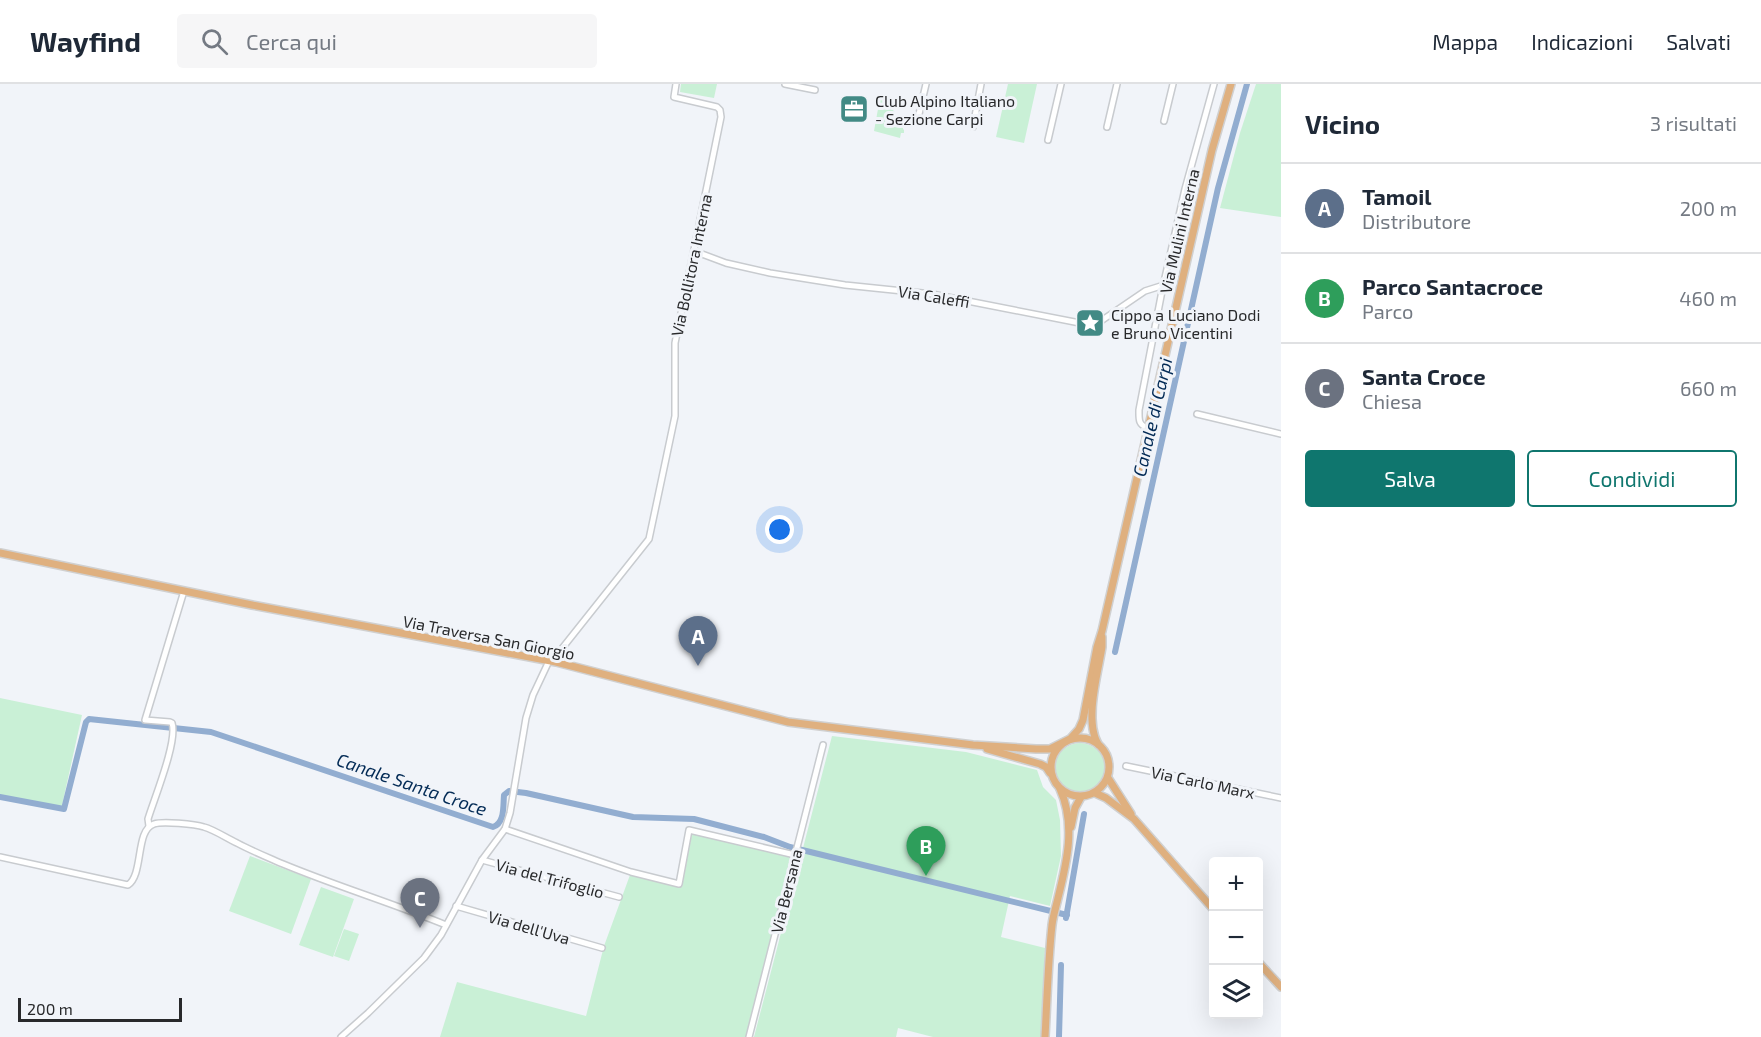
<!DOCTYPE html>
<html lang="it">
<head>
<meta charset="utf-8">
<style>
  body { margin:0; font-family:"Exo 2",sans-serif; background:#f6f6f7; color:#1f2937 }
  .controls { position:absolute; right:18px; bottom:18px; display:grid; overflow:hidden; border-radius:6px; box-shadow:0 6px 24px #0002 }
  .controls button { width:54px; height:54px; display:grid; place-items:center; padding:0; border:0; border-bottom:2px solid #e0e1e3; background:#fff; color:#1f2937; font:30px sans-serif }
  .scale { position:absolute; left:18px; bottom:15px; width:164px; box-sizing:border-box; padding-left:6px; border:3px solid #28292b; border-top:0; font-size:16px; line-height:21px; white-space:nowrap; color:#28292b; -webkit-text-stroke:4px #f1f4f9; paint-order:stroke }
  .you { position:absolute; left:780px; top:446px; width:21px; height:21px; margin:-15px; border:4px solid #fff; border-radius:50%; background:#1a73e8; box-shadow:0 0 0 9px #1a73e833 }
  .badge { display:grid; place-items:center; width:39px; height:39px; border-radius:50%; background:#0f766e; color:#fff; font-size:20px; font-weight:700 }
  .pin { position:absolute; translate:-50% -50px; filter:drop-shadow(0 2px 3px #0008) }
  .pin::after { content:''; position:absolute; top:32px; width:21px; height:18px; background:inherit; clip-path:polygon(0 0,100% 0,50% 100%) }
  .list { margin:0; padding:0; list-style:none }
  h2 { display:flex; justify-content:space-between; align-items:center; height:78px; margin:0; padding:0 24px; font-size:26px }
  h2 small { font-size:20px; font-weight:400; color:#747a83 }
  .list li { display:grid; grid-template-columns:39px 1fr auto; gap:18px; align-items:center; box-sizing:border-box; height:90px; padding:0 24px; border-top:2px solid #e0e1e3 }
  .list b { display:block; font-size:22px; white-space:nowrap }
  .list p { margin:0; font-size:20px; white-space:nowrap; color:#747a83 }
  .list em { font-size:20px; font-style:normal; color:#747a83 }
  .actions { display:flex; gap:12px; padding:18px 24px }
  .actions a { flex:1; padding:14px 0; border:2px solid #0f766e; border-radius:6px; text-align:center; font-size:21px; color:#0f766e }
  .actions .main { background:#0f766e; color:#fff }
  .icon { flex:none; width:33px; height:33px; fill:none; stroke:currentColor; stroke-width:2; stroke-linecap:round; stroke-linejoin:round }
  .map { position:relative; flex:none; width:1281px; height:953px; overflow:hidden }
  header { display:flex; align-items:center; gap:36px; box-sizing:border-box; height:84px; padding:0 30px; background:#fff; border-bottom:2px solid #e0e1e3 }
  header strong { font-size:28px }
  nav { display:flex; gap:33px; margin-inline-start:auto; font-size:21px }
  .search { width:420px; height:54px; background:#f6f6f7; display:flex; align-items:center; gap:15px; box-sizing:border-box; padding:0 21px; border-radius:6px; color:#747a83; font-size:22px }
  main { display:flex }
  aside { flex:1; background:#fff }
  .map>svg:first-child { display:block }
</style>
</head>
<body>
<header>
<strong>Wayfind</strong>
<div class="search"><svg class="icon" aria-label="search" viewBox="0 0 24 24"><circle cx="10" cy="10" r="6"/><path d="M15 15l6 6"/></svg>Cerca qui</div>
<nav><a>Mappa</a><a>Indicazioni</a><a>Salvati</a></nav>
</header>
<main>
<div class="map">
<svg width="1281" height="953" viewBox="0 0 1281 953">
  <rect width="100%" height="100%" fill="#f1f4f9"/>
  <!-- green -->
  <g fill="#c9f0d6">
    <polygon points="681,0 717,0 714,14 680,8"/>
    <polygon points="1008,0 1037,0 1024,59 996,53"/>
    <polygon points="1256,0 1281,0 1281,133 1220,124 1240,49"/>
    <polygon points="880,14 895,28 895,33 904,35 903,45 904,46 904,49 901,49 900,54 874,47"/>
    <polygon points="0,614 82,631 61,726 0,714"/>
    <polygon points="832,652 966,668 1037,686 1043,703 1056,716 1060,736 1061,772 1050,822 1010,812 1001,853 1045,864 1041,953 933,953 898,944 896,953 754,953"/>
    <circle cx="1080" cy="684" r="25"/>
    <polygon points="692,749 792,774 748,953 440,953 457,898 586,932 604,862 630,791 682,803"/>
    <polygon points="250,772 311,795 291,850 229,827"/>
    <polygon points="321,803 354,815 333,873 299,861"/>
    <polygon points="344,845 359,850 349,877 334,872"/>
  </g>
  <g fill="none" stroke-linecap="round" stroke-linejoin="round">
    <!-- canal -->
    <g stroke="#92add0" stroke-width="6">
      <polyline points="1115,568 1218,104 1247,0"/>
      <path d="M0,713L64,725L86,638L89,635L211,648L493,743C505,739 503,722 504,711L509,707L526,709L633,733L694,735L764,753L790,763L1067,831"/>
      <polyline points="1066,834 1084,730"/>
      <polyline points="1059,953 1061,881"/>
    </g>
    <!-- minor casing -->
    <g stroke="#c8cbcf" stroke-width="8">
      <g id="minor">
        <polyline points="785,0 815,6"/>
        <polyline points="919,30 926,0"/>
        <polyline points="1164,37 1173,0"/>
        <polyline points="973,43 981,0"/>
        <polyline points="1107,43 1117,0"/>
        <polyline points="1048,56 1061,0"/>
        <polyline points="694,167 726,179 770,189 845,201 932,210 1090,241 1098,239 1145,207 1164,201"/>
        <polyline points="1197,330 1281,350"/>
        <path d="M1148,344C1138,341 1139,335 1139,326L1162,207L1185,105L1214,0"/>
        <polyline points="1126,682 1281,714"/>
        <path d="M149,742L148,735C154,715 178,657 172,639L170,638L145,636L184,507"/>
        <polyline points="505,745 631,788 679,800 689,746 795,771"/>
        <path d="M0,773L128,801C144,790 135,746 154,740C162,737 195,740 204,743C215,746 226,754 237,759C252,767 267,773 283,780C336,802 392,819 446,841"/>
        <polyline points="482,776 619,813"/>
        <polyline points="456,822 602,864"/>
        <polyline points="341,953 368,929 424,874 441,851 482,776 505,745 510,729 526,634 533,611 549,577 556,572 649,455 675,332 675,259 721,33 720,26 717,23 674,13 676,0"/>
        <polyline points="749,953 823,661"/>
      </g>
    </g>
    <!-- major casing -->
    <g stroke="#d0d0d0" stroke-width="10">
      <g id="major">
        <polyline points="0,469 252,521 556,578 788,638 973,661 1036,665 1050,665 1070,655 1079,645 1083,636 1097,563 1102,547 1212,66 1231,0"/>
        <circle cx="1080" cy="683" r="29"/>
        <path d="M1098,660C1084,636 1098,589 1102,563V553"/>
        <polyline points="987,665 1040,680 1046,683 1050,689"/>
        <polyline points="1108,694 1131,730"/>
        <polyline points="1095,709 1106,714 1134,735 1214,826"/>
        <polyline points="1071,743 1075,724 1081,713"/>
        <polyline points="1258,878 1281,903"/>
        <path d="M1045,953C1047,916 1048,878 1052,841C1053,832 1056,823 1058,814C1067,778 1076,740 1060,705"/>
      </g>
    </g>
    <!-- minor -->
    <use href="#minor" stroke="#fff" stroke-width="5"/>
    <!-- major -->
    <use href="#major" stroke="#dfb07f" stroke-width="7"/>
  </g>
  <!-- icons -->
  <defs>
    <g id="office-square" transform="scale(1.5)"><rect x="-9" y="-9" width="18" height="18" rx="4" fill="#428a85" stroke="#f1f4f9"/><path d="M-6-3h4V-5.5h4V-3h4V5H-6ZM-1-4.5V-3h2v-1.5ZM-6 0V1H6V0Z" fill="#fff"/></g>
    <g id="sight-square" transform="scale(1.5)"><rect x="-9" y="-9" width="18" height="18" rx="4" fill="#428a85" stroke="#f1f4f9"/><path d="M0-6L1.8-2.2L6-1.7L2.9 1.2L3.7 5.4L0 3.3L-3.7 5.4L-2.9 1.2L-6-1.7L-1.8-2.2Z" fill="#fff"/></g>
  </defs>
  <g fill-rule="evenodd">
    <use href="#office-square" x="854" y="25"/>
    <use href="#sight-square" x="1090" y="239"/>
  </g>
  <g text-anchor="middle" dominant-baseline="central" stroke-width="6" stroke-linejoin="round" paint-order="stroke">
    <!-- poi labels -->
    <g font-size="16" fill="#28292b" stroke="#f1f4f9" text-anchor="start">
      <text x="875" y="16">Club Alpino Italiano<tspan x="875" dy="18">- Sezione Carpi</tspan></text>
      <text x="1111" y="230">Cippo a Luciano Dodi<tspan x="1111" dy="18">e Bruno Vicentini</tspan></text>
    </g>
    <!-- street labels -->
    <g font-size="16" fill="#28292b" stroke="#f1f4f9">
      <text transform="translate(1179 147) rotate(-77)">Via Mulini Interna</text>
      <text transform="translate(691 181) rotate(-78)">Via Bollitora Interna</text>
      <text transform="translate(934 212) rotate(9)">Via Caleffi</text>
      <text transform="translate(489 553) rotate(11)">Via Traversa San Giorgio</text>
      <text transform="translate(1203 698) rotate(12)">Via Carlo Marx</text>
      <text transform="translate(550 794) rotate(15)">Via del Trifoglio</text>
      <text transform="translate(786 807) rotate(-76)">Via Bersana</text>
      <text transform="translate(529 843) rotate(16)">Via dell'Uva</text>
    </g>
    <!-- water labels -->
    <g font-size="18" font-style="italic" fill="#022a55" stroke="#f1f4f9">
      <text transform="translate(1152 333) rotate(-77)">Canale di Carpi</text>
      <text transform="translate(412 700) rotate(19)">Canale Santa Croce</text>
    </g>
  </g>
</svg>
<div class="controls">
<button>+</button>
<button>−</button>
<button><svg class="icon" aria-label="layers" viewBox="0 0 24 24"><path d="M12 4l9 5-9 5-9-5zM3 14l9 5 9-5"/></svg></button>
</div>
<div class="scale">200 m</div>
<div class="you"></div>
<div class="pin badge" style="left:698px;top:582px;background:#5c6f8a">A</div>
<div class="pin badge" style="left:926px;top:792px;background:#2e9e5b">B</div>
<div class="pin badge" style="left:420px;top:844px;background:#6b7280">C</div>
</div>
<aside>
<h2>Vicino<small>3 risultati</small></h2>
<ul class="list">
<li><span class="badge" style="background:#5c6f8a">A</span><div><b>Tamoil</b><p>Distributore</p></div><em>200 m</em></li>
<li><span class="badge" style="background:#2e9e5b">B</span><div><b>Parco Santacroce</b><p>Parco</p></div><em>460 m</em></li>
<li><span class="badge" style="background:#6b7280">C</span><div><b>Santa Croce</b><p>Chiesa</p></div><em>660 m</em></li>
</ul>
<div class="actions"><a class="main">Salva</a><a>Condividi</a></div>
</aside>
</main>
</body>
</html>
